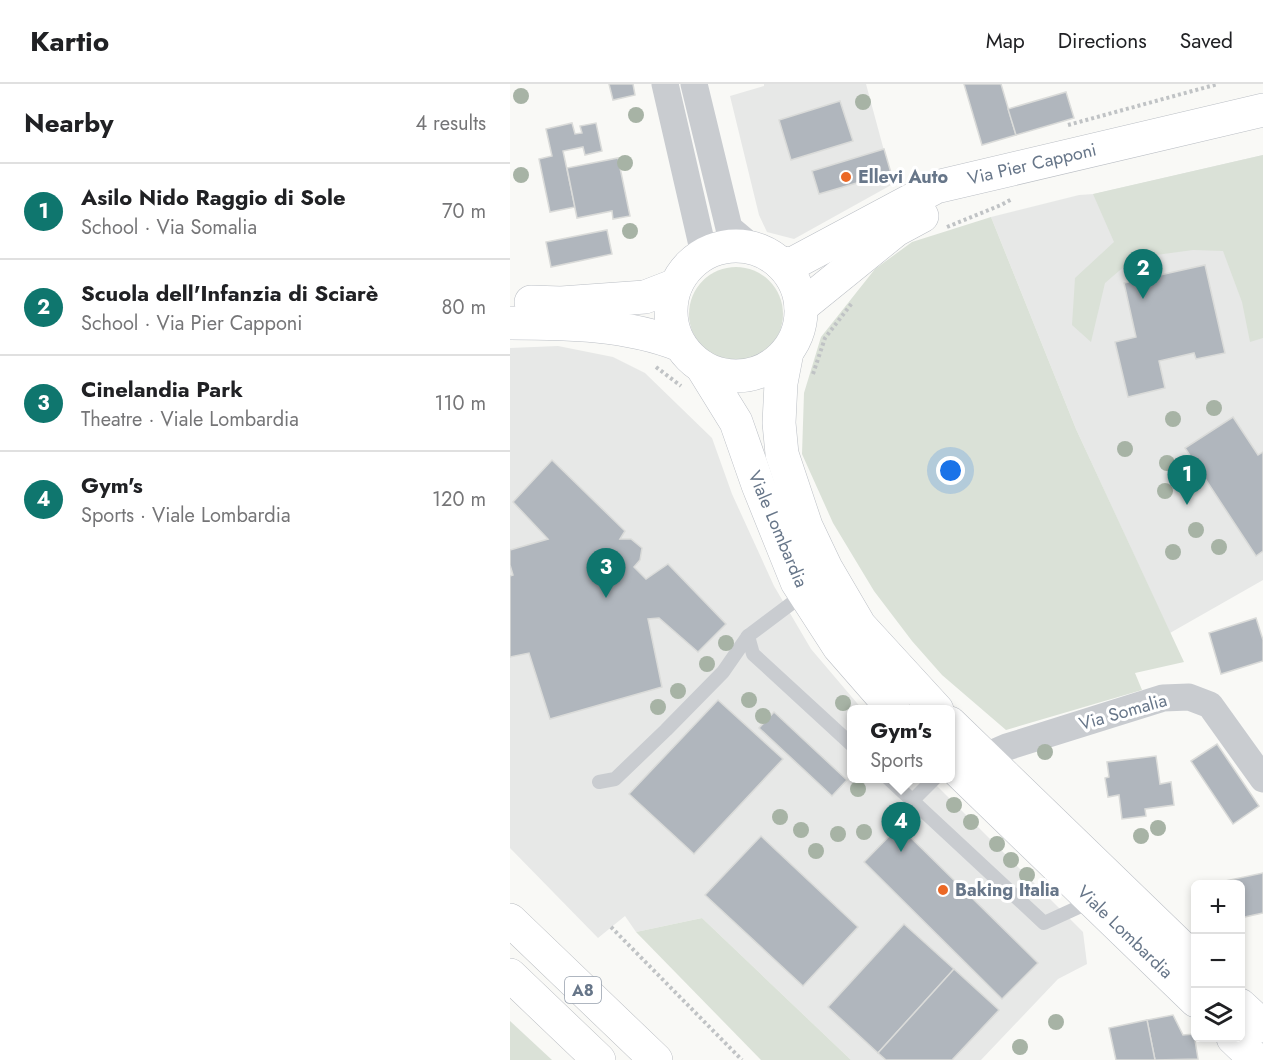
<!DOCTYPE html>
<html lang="en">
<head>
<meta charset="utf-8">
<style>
  body { margin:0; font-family:Jost,sans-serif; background:#f2f2f2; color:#202124 }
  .controls { position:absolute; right:18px; bottom:18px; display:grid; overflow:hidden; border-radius:9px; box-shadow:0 3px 9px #0003 }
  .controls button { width:54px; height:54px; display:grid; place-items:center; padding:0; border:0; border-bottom:2px solid #e0e0e0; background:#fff; color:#202124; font:30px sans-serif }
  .you { position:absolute; left:441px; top:387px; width:21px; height:21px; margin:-15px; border:4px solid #fff; border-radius:50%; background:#1a73e8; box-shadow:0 0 0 9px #1a73e833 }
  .badge { display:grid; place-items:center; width:39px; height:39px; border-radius:50%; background:#0f766e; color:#fff; font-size:20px; font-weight:700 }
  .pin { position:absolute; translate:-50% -50px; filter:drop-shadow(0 2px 3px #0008) }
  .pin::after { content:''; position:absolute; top:32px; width:21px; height:18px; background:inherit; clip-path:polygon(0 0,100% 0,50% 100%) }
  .popup { position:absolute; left:337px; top:621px; width:108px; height:78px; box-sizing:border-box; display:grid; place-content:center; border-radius:9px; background:#fff; filter:drop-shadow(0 2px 4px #0005); font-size:20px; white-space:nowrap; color:#757577 }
  .popup b { font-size:22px; color:#202124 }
  .popup::after { content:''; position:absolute; left:50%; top:100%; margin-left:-12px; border:12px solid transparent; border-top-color:#fff }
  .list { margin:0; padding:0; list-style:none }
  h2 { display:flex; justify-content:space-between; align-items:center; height:78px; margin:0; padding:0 24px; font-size:26px }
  h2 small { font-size:20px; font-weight:400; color:#757577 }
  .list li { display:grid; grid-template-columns:39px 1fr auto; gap:18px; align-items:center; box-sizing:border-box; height:96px; padding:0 24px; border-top:2px solid #e0e0e0 }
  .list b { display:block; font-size:22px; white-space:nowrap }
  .list p { margin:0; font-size:20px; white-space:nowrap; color:#757577 }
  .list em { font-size:20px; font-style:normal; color:#757577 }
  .icon { flex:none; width:33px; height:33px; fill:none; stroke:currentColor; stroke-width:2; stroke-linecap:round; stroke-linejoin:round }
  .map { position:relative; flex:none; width:753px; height:976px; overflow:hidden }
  header { display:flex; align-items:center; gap:36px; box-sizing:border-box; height:84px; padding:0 30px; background:#fff; border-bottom:2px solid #e0e0e0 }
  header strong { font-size:28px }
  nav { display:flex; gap:33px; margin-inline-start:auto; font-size:21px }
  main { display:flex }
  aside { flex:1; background:#fff }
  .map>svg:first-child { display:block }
</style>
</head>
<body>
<header>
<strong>Kartio</strong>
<nav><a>Map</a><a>Directions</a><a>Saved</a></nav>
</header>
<main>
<aside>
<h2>Nearby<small>4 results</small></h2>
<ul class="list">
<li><span class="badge">1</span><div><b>Asilo Nido Raggio di Sole</b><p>School · Via Somalia</p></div><em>70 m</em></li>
<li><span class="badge">2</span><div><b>Scuola dell'Infanzia di Sciarè</b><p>School · Via Pier Capponi</p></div><em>80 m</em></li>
<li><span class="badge">3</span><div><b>Cinelandia Park</b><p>Theatre · Viale Lombardia</p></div><em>110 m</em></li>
<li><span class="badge">4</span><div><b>Gym's</b><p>Sports · Viale Lombardia</p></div><em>120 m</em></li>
</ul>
</aside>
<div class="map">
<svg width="753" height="976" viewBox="0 0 753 976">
  <rect width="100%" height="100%" fill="#f9f9f6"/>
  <!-- built -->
  <g fill="#e7e8e7">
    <polygon points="254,0 356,0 383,100 284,155 257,148 249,131 220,12 254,2"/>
    <polygon points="753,71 753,496 660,549 566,345 481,133 569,111 584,110"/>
    <polygon points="48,262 103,273 135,289 202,354 222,410 264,502 301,565 352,625 342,626 342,694 420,695 573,848 577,880 548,895 471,976 341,976 192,834 126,848 115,832 88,854 0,764 0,264"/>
  </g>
  <!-- green -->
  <g fill="#dae1d7">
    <polygon points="753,71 753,254 740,258 732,218 713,167 683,166 624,174 595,199 581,258 562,241 565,194 604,158 583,110"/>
    <polygon points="481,133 566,345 674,578 625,589 632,606 496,646 432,591 402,557 364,507 323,439 292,370 294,309 311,253 365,185 402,158"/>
    <circle cx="226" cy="230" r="47"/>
    <polygon points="192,834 341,976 251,976 126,848"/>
    <polygon points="0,937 42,976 0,976"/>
  </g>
  <!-- building -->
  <g fill="#b0b6bd" stroke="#dadbd9" stroke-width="1.5">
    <polygon points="99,0 123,0 125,11 103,16"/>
    <polygon points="454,0 491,0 506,51 472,61"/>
    <polygon points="556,8 564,34 506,51 498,25"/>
    <polygon points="330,17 343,57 281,76 269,36"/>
    <polygon points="62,39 65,50 72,49 70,42 86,39 92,67 75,71 73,63 53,67 65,123 40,128 29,75 42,72 36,45"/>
    <polygon points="374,65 381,89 309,110 302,87"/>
    <polygon points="108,74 120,132 103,135 102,127 67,134 57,84"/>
    <polygon points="97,146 102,170 41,183 36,158"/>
    <polygon points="695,181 715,269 686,275 684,269 649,277 655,304 618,313 605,258 626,253 614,199"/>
    <polygon points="723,333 748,371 753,368 753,467 746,472 675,364"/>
    <polygon points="42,376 115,447 110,455 121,455 132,464 130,476 124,483 136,495 158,480 216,540 188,568 149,534 138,535 152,603 40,635 19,569 0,573 0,492 3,491 0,481 0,466 38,455 3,418"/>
    <polygon points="746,534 753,556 753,577 711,590 699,549"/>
    <polygon points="208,616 273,675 184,770 119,710"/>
    <polygon points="264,628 337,696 322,712 249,644"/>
    <polygon points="707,660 749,722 723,740 681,677"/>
    <polygon points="646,672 650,700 661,698 664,721 635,725 636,732 612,735 609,711 598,713 595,694 599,693 597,678"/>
    <polygon points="389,742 528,879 492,915 354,778"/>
    <polygon points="251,752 348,843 293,902 195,811"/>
    <polygon points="753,789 753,829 730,834 730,800 716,800 715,797"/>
    <polygon points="394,840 444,885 368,969 318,923"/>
    <polygon points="444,885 489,926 442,976 376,976 368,969"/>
    <polygon points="663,931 673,951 684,950 688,975 645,976 637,936"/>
    <polygon points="637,936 645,976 606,976 599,944"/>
  </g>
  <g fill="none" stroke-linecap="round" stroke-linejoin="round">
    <!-- secondary casing -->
    <g stroke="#bbbfc5" stroke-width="34">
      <g id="secondary">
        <circle cx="226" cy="227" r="65"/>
        <polyline points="270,179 282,180 426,103 753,26"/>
        <polyline points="21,218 51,219 135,213 166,201"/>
        <polyline points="291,223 386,146 412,132"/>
        <path d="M0,239C57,239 117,240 170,261"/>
        <polyline points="277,268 271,299 269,339 272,370 296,442 316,484 350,542 427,626"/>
        <polyline points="192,283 226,338 248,401 287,498 329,563 384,626"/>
        <polyline points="440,639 686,877"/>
        <polyline points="440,679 686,917"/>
        <polyline points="730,921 753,942"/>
        <polyline points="723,954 746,976"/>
      </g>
    </g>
    <!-- highway casing -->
    <g stroke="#bbbec2" stroke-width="34">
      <g id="highway">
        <polyline points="0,836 146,976"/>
        <polyline points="0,891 89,976"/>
      </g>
    </g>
    <!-- path -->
    <g stroke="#c0c3c5" stroke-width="4" stroke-dasharray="3 3" stroke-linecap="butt">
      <polyline points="558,41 708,0"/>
      <polyline points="437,143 491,121 502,115"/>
      <polyline points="146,283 171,302"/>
      <polyline points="303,290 315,254 342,219"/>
      <polyline points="101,843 232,976"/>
    </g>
    <!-- lane -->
    <g stroke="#c9ccd0" stroke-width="14">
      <polyline points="294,510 238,552 243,570 342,661"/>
      <polyline points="378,694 534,839 582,817"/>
      <polyline points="89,698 105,695 156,646 213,588 238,552"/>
      <polyline points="402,717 425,694"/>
    </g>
    <!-- street -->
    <g stroke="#c9ccd0" stroke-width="27">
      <polyline points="155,0 192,161 192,171"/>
      <polyline points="184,0 219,144 244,165"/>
      <polyline points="474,673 497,663 653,614 679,613 700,621 753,695"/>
    </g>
    <!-- secondary -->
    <use href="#secondary" stroke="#fff" stroke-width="33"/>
    <!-- highway -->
    <use href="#highway" stroke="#fff" stroke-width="33"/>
  </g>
  <!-- trees -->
  <g fill="#a7b3a5">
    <circle cx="11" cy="12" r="8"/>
    <circle cx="353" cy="18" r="8"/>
    <circle cx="126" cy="31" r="8"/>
    <circle cx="115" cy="79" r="8"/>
    <circle cx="11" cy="91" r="8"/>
    <circle cx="120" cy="147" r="8"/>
    <circle cx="704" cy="324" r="8"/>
    <circle cx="663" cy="335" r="8"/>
    <circle cx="615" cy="365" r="8"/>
    <circle cx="657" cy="379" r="8"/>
    <circle cx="655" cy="407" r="8"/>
    <circle cx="686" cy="446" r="8"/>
    <circle cx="709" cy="463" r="8"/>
    <circle cx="663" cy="468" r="8"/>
    <circle cx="216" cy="559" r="8"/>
    <circle cx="197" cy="580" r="8"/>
    <circle cx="168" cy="607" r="8"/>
    <circle cx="239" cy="616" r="8"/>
    <circle cx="333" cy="619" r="8"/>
    <circle cx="148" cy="623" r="8"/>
    <circle cx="253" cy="632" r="8"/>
    <circle cx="535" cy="668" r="8"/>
    <circle cx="348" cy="705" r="8"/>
    <circle cx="444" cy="721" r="8"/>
    <circle cx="270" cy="733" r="8"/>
    <circle cx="461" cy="738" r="8"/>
    <circle cx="648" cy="744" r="8"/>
    <circle cx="291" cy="746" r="8"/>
    <circle cx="354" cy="748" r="8"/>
    <circle cx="328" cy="750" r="8"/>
    <circle cx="631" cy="752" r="8"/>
    <circle cx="487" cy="760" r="8"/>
    <circle cx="306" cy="767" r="8"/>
    <circle cx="501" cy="776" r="8"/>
    <circle cx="517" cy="791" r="8"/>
    <circle cx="546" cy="938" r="8"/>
    <circle cx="510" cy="963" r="8"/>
  </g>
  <!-- markers -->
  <g fill="#eb6825" stroke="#fff" stroke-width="2">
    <circle cx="336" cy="93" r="6"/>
    <circle cx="433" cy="806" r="6"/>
  </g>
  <g text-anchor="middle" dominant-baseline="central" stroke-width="6" stroke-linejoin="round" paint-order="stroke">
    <!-- shield labels -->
    <rect fill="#fff" stroke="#959fac" stroke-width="1.5" x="55" y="893" width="36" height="26" rx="4.5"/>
    <g font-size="16" font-weight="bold" fill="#677689">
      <text x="73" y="906">A8</text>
    </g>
    <!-- street labels -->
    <g font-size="18" fill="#677689" stroke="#fff">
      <text transform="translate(522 80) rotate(-13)">Via Pier Capponi</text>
      <text transform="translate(268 445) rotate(67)">Viale Lombardia</text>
      <text transform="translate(613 628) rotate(-16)">Via Somalia</text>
      <text transform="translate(615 848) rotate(44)">Viale Lombardia</text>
    </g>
    <!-- poi labels -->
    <g font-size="18" font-weight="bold" fill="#677689" stroke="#fff" text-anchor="start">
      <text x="348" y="93">Ellevi Auto</text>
      <text x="445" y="806">Baking Italia</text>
    </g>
  </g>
</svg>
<div class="controls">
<button>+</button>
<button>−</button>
<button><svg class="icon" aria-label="layers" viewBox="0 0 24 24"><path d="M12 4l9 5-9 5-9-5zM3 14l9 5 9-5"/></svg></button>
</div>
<div class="you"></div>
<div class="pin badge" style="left:677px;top:421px">1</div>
<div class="pin badge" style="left:633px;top:215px">2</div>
<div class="pin badge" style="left:96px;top:514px">3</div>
<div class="pin badge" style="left:391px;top:768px">4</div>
<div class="popup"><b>Gym's</b>Sports</div>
</div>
</main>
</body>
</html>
